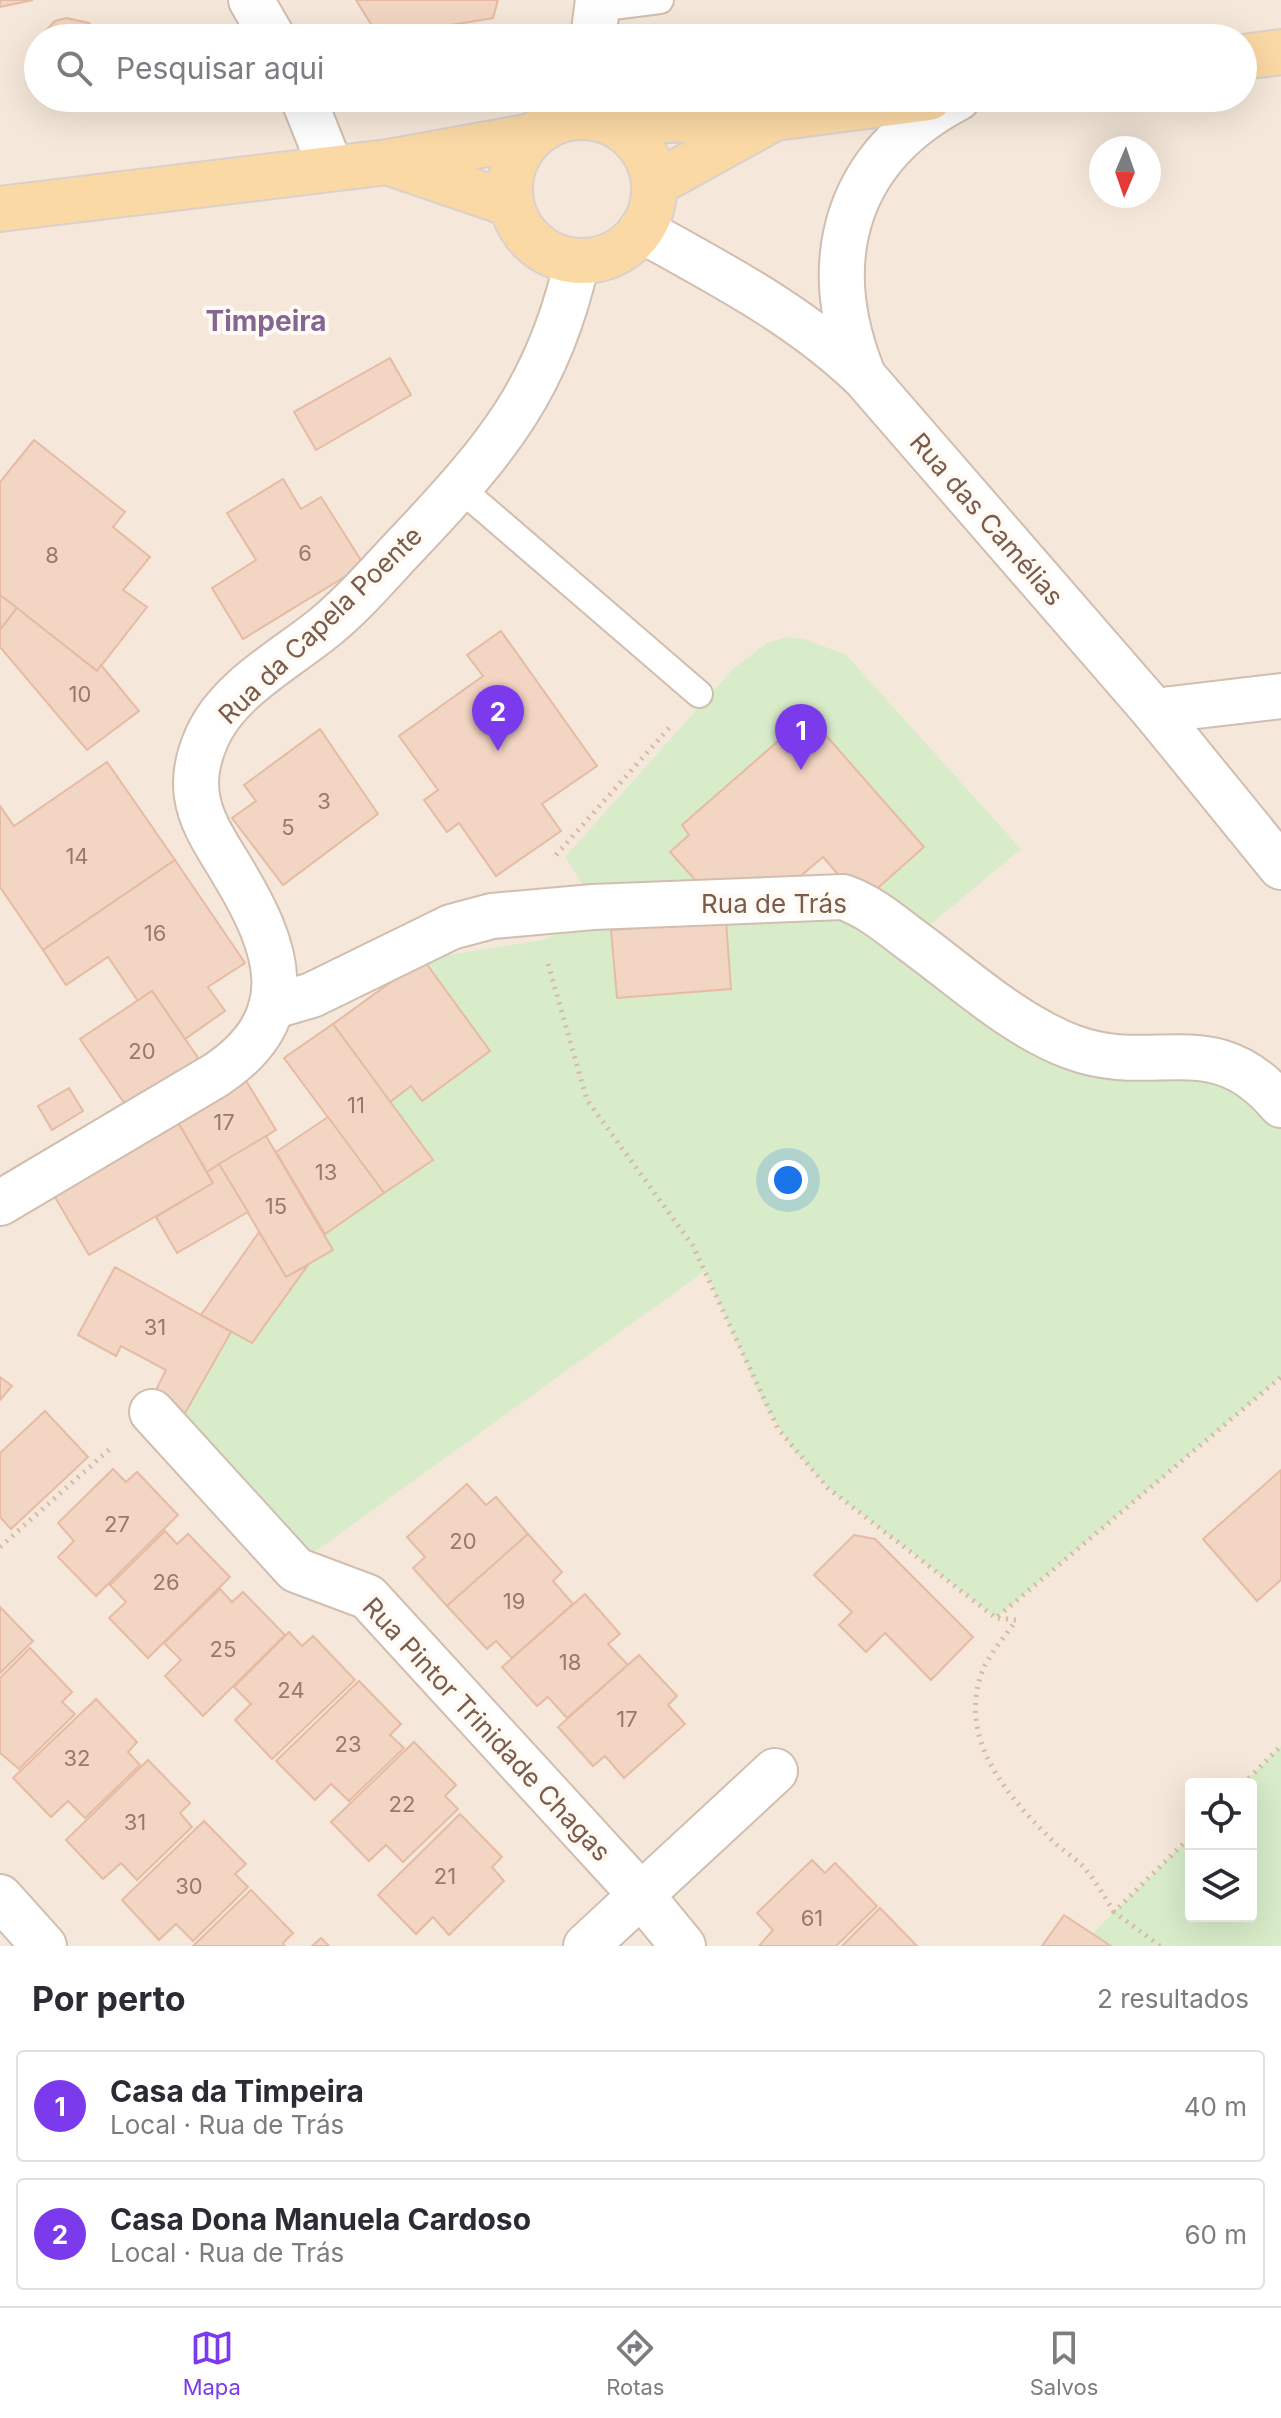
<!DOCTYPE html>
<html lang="pt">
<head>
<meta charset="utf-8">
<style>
  body { margin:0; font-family:Inter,sans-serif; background:#f2f2f3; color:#2b2b33 }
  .controls { position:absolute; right:24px; bottom:24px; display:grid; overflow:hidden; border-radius:8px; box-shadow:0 8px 32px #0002 }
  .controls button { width:72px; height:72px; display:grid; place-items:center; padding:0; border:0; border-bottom:2px solid #e1e1e2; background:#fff; color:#2b2b33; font:40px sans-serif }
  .compass { position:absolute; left:1089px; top:136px; width:72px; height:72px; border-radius:50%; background:#fff; box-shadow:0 8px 32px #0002; rotate:182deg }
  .you { position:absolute; left:788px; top:1180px; width:28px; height:28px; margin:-20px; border:6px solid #fff; border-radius:50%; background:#1a73e8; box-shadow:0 0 0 12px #1a73e833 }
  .badge { display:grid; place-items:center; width:52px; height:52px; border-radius:50%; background:#7c3aed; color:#fff; font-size:26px; font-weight:700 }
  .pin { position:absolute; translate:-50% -66px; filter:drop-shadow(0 2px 4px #0008) }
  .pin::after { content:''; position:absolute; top:42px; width:28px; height:24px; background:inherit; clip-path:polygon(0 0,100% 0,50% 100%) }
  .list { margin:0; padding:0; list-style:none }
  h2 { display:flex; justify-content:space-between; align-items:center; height:104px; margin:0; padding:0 32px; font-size:34px }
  h2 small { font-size:26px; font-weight:400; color:#7c7c81 }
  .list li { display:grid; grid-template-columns:52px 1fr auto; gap:24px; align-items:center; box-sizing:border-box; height:112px; margin:0 16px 16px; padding:0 16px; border:2px solid #e1e1e2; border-radius:8px }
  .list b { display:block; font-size:30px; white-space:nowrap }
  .list p { margin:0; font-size:26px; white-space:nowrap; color:#7c7c81 }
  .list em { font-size:26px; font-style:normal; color:#7c7c81 }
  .icon { flex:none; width:44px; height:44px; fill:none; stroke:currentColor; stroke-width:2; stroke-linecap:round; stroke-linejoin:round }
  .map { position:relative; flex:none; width:1281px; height:1946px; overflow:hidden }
  .search { position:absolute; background:#fff; box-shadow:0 8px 32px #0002; left:24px; right:24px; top:24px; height:88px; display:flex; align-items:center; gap:20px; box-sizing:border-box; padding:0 28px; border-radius:44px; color:#7c7c81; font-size:30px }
  .sheet { height:360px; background:#fff }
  nav { display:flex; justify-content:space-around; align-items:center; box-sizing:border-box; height:112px; border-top:2px solid #e1e1e2; background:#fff; font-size:22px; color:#7c7c81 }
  nav a { display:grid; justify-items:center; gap:4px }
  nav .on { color:#7c3aed }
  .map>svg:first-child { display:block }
</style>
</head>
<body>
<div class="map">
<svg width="1281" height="1946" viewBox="0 0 1281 1946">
  <rect width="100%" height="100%" fill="#fdf6ec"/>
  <!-- residential -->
  <path fill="#f5e8da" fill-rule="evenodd" d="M0,0H1281V1946H0ZM38,38H1243V98H38ZM1101,148H1149V196H1101ZM1191,1784H1251V1916H1191Z"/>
  <!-- green -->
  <g fill="#d8ecc9">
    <polygon points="786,637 805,639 846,655 1021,849 924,930 862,902 823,857 783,891 592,899 565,857 734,668 767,643"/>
    <polygon points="847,904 1066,1065 1238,1079 1281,1127 1281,1377 996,1618 828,1488 793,1450 763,1402 705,1271 313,1553 185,1413 231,1332 253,1343 308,1265 333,1250 325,1234 433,1160 390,1102 411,1086 422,1101 490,1052 423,959 542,940 608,915"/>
    <polygon points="1281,1746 1281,1946 1080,1946 1191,1836 1191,1916 1251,1916 1251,1784 1243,1784"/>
  </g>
  <!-- building -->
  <g fill="#f3d5c3" stroke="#e6bba3" stroke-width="2">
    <polygon points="0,0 33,0 0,7"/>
    <polygon points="356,0 498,0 493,18 379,37"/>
    <polygon points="66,18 89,23 102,38 39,38 55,21"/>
    <polygon points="390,358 411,395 316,450 294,412"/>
    <polygon points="34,440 125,512 113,527 150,557 123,590 147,607 97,671 0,595 0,482"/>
    <polygon points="283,479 301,509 321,497 364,565 243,639 212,588 256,560 227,513"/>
    <polygon points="0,595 17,608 0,630"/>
    <polygon points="17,608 97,671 101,665 139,711 87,750 0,647 0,630"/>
    <polygon points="501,631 597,766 542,804 561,831 496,876 459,823 447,832 424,800 438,790 399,736 483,676 467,655"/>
    <polygon points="808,715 924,847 862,902 823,857 783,891 707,893 670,852 689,835 682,825"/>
    <polygon points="320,729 378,814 283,885 232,818 256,801 244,785"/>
    <polygon points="107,762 175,860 43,950 0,887 0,806 14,826"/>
    <polygon points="175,860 245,963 208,987 225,1011 185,1039 152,991 138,1001 108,957 66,985 43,950"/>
    <polygon points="726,921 731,989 617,998 611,930"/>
    <polygon points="423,959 490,1051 422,1101 411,1086 390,1102 333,1024"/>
    <polygon points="152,991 203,1065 132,1114 80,1039"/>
    <polygon points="333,1024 433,1160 384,1193 284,1058"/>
    <polygon points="242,1074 276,1130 207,1172 173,1114"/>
    <polygon points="69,1088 83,1111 52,1130 38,1106"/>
    <polygon points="173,1114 213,1183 89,1255 49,1187"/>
    <polygon points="328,1117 384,1193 325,1234 276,1152"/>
    <polygon points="266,1136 333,1250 286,1277 219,1164"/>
    <polygon points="219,1164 248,1212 177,1253 156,1217 213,1183 207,1172"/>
    <polygon points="259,1232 286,1277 308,1265 252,1343 201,1315"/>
    <polygon points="115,1267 231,1332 185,1413 153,1396 166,1370 121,1346 116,1356 78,1335"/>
    <polygon points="0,1377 12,1386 0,1400"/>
    <polygon points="45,1411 88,1457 11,1529 0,1517 0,1453"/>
    <polygon points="113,1469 126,1482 137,1472 178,1515 96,1596 58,1557 74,1541 58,1523"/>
    <polygon points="1281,1470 1281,1580 1257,1601 1203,1539"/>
    <polygon points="467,1484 486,1505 496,1497 528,1534 447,1606 413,1568 425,1557 407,1537"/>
    <polygon points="165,1531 177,1544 188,1534 230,1577 148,1658 109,1618 126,1602 110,1585"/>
    <polygon points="528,1534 562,1572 553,1581 573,1604 512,1658 496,1641 487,1649 447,1606"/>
    <polygon points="854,1535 875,1539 973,1637 931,1680 885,1633 866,1652 839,1625 852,1612 814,1575"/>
    <polygon points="220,1589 232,1602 243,1592 285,1635 203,1716 165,1676 181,1660 164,1643"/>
    <polygon points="585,1594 620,1634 608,1644 628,1665 567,1718 548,1697 537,1706 502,1667"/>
    <polygon points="0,1607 33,1641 0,1673"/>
    <polygon points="289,1632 302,1646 313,1636 355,1680 272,1759 235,1720 251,1704 234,1687"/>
    <polygon points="30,1648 72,1692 62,1702 75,1714 19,1769 0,1753 0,1678"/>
    <polygon points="639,1655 677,1696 668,1705 685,1724 624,1778 605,1756 593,1766 558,1727"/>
    <polygon points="359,1681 401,1724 390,1735 404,1748 349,1801 331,1784 315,1800 276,1761"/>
    <polygon points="96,1699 137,1742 128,1752 140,1765 85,1818 68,1801 51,1817 13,1778"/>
    <polygon points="414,1742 456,1785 445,1796 458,1809 403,1862 386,1845 369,1861 331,1822"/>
    <polygon points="148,1760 190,1803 180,1813 192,1827 137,1880 121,1863 103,1879 66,1840"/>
    <polygon points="460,1814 502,1857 492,1867 504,1881 449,1935 433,1917 416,1934 378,1895"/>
    <polygon points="204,1821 246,1864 235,1874 248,1887 193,1941 176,1924 159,1940 122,1900"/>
    <polygon points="812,1860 825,1873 835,1863 877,1906 836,1946 759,1946 773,1930 757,1913"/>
    <polygon points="251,1890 293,1933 283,1943 285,1946 193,1946"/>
    <polygon points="880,1908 917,1946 842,1946"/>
    <polygon points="1064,1915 1111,1946 1042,1946"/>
    <polygon points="321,1938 329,1946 312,1946"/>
  </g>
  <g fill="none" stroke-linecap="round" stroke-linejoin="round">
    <!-- lane casing -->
    <g stroke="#d1beb0" stroke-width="30">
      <g id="lane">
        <polyline points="597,8 660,0"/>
        <polyline points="460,488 699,694"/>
      </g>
    </g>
    <!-- street casing -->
    <g stroke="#d1beb0" stroke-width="48">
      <g id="street">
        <polyline points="251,0 273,38"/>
        <polyline points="593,38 598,0"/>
        <polyline points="303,98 331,168"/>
        <polyline points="581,116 584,98"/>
        <path d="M641,230C720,274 800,315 865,378L1154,711L1281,867"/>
        <path d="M862,372C817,258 847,156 958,98"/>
        <polyline points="1154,711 1281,696"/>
        <path d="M271,1007L312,995L451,927L492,916L593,907L843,897C869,906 889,923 910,939C961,976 1013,1025 1072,1047C1155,1078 1214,1024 1281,1105"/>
        <path d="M0,1203L216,1075C303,1017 279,948 233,872C219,848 201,824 197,796C194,777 199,755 207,737C228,689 286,659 325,627C356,602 382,570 410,541C496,450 549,387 577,261"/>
        <polyline points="152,1412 296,1570 368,1597 642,1896 683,1946"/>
        <polyline points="0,1897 44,1946"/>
        <polyline points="586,1946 775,1771"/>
      </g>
    </g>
    <!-- primary casing -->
    <g stroke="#dad1cd" stroke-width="48">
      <g id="primary">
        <polyline points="1243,57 1281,52"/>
        <circle cx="582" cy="189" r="72"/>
        <polyline points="609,121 775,118 929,98"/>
        <polyline points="390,163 510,204"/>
        <polyline points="655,184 769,121"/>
        <polyline points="0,209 388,162 531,136"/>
      </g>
    </g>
    <!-- path -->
    <g stroke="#d9b8a5" stroke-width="5" stroke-dasharray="2 6" stroke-linecap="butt">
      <polyline points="556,855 669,728"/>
      <polyline points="548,964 587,1100 693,1246 778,1429 828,1488 996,1618 1281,1377"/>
      <polyline points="0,1547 112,1447"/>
      <path d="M998,1618L1016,1620C1005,1637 989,1654 982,1672C957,1740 1008,1797 1054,1842C1064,1852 1078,1859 1087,1871C1097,1883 1105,1898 1114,1912"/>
      <polyline points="1243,1784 1281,1746"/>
      <polyline points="1160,1946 1114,1912 1191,1836"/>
    </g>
    <!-- lane -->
    <use href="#lane" stroke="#fff" stroke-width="26"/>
    <!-- street -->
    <use href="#street" stroke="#fff" stroke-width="44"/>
    <!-- primary -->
    <use href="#primary" stroke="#fbd9a5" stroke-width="44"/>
  </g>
  <g text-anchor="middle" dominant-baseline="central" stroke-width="8" stroke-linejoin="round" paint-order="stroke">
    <!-- number labels -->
    <g font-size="22" fill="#987a6a">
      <text x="305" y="553">6</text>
      <text x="52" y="555">8</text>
      <text x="80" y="694">10</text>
      <text x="324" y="801">3</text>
      <text x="288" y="827">5</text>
      <text x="77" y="856">14</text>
      <text x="155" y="933">16</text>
      <text x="142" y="1051">20</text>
      <text x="356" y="1105">11</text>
      <text x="224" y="1122">17</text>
      <text x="326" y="1172">13</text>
      <text x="276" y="1206">15</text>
      <text x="155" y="1327">31</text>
      <text x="117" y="1524">27</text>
      <text x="463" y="1541">20</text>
      <text x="166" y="1582">26</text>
      <text x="514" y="1601">19</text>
      <text x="223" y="1649">25</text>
      <text x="570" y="1662">18</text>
      <text x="291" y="1690">24</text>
      <text x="627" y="1719">17</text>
      <text x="348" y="1744">23</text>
      <text x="77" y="1758">32</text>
      <text x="402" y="1804">22</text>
      <text x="135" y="1822">31</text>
      <text x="445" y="1876">21</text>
      <text x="189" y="1886">30</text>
      <text x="812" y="1918">61</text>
    </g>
    <!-- street labels -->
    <g font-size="26" fill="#7a5c4d" stroke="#fffaf3">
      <text transform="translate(987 519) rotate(49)">Rua das Camélias</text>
      <text transform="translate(320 625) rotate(-44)">Rua da Capela Poente</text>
      <text x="774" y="903">Rua de Trás</text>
      <text transform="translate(487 1729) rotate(47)">Rua Pintor Trinidade Chagas</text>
    </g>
    <!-- neighbourhood labels -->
    <g font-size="28" font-weight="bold" fill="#846695" stroke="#fffaf3">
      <text x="266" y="321">Timpeira</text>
    </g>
  </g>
</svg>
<div class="controls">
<button><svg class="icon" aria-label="locate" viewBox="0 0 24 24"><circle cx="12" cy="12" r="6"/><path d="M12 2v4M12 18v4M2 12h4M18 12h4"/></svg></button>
<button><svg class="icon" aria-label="layers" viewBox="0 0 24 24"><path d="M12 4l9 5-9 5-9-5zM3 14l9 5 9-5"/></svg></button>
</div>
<svg class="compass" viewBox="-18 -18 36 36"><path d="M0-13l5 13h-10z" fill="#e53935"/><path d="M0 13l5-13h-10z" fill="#7c7c81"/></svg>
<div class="you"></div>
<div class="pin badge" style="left:801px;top:770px">1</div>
<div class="pin badge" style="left:498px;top:751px">2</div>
<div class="search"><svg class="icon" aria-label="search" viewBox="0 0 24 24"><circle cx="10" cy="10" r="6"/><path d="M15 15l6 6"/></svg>Pesquisar aqui</div>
</div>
<section class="sheet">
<h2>Por perto<small>2 resultados</small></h2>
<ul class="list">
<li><span class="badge">1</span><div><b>Casa da Timpeira</b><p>Local · Rua de Trás</p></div><em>40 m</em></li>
<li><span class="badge">2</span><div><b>Casa Dona Manuela Cardoso</b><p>Local · Rua de Trás</p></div><em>60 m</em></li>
</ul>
</section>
<nav>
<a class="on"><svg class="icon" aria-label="map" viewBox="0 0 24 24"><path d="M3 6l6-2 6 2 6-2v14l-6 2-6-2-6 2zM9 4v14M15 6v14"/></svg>Mapa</a>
<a><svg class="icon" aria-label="directions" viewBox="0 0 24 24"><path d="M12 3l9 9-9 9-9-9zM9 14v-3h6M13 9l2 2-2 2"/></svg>Rotas</a>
<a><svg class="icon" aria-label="saved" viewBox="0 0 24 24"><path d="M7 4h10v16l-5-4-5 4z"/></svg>Salvos</a>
</nav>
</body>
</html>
